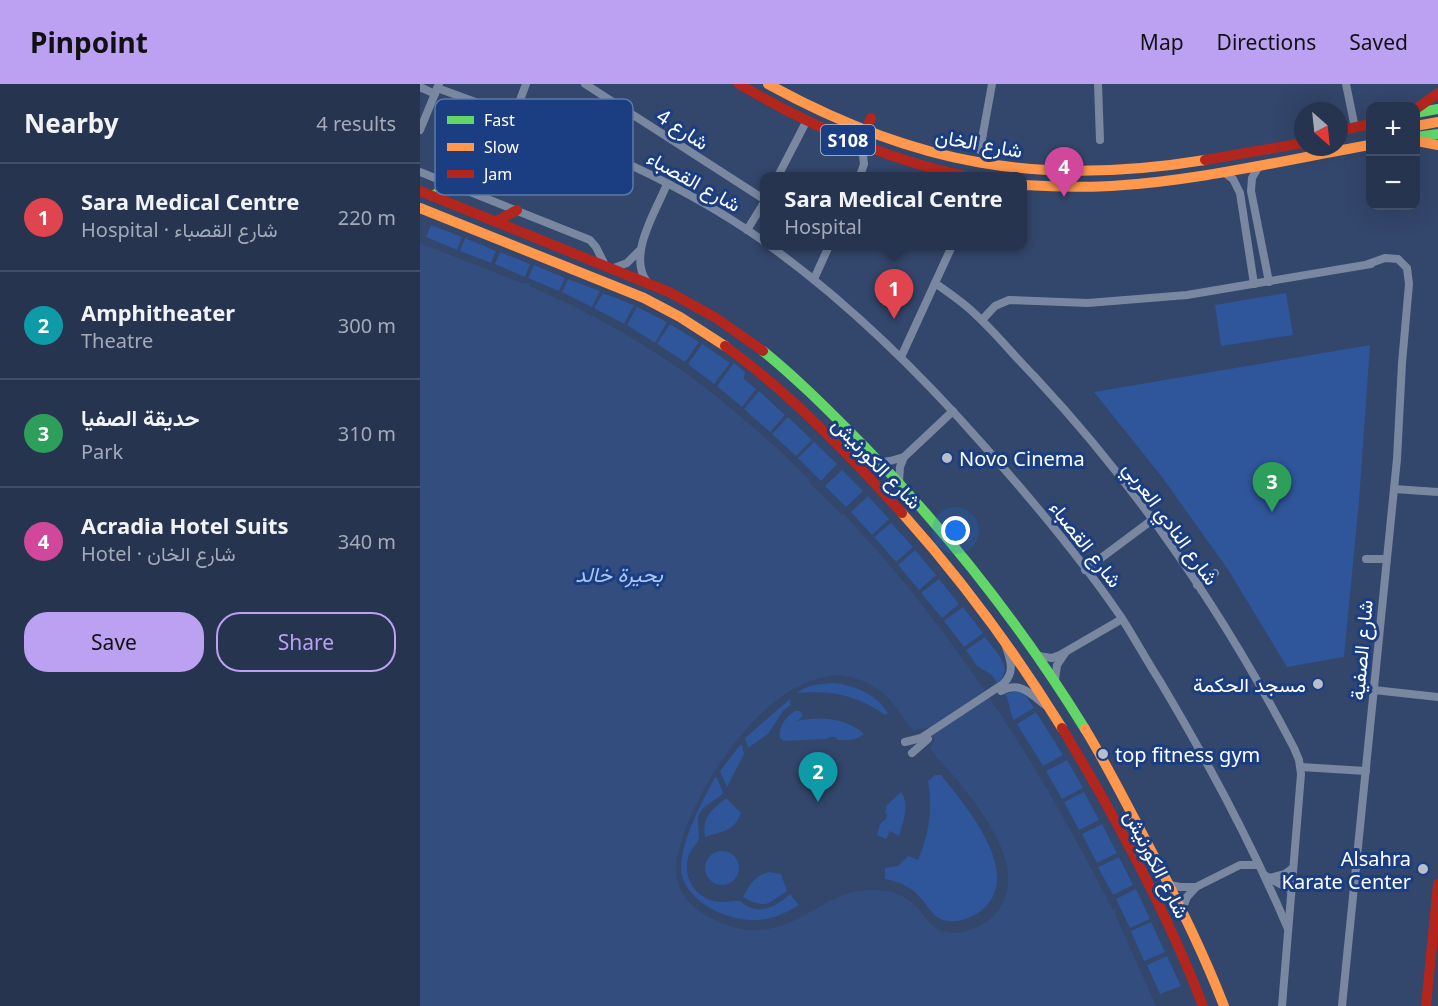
<!DOCTYPE html>
<html lang="en">
<head>
<meta charset="utf-8">
<style>
  body { margin:0; font-family:"Noto Sans",Vazirmatn,sans-serif; background:#2e3c57; color:#f1f3f6 }
  .controls { position:absolute; right:18px; top:18px; display:grid; overflow:hidden; border-radius:12px; box-shadow:0 6px 24px #0002 }
  .controls button { width:54px; height:54px; display:grid; place-items:center; padding:0; border:0; border-bottom:2px solid #424f67; background:#263450; color:#f1f3f6; font:30px sans-serif }
  .compass { position:absolute; left:874px; top:18px; width:54px; height:54px; border-radius:50%; background:#263450; box-shadow:0 6px 24px #0002; rotate:153deg }
  .you { position:absolute; left:536px; top:447px; width:21px; height:21px; margin:-15px; border:4px solid #fff; border-radius:50%; background:#1a73e8; box-shadow:0 0 0 9px #1a73e833 }
  .badge { display:grid; place-items:center; width:39px; height:39px; border-radius:50%; background:#bca0f2; color:#fff; font-size:20px; font-weight:700 }
  .pin { position:absolute; translate:-50% -50px; filter:drop-shadow(0 2px 3px #0008) }
  .pin::after { content:''; position:absolute; top:32px; width:21px; height:18px; background:inherit; clip-path:polygon(0 0,100% 0,50% 100%) }
  .popup { position:absolute; left:340px; top:88px; width:267px; height:78px; box-sizing:border-box; display:grid; place-content:center; border-radius:12px; background:#263450; filter:drop-shadow(0 2px 4px #0005); font-size:20px; white-space:nowrap; color:#a4aab7 }
  .popup b { font-size:22px; color:#f1f3f6 }
  .popup::after { content:''; position:absolute; left:50%; top:100%; margin-left:-12px; border:12px solid transparent; border-top-color:#263450 }
  .list { margin:0; padding:0; list-style:none }
  h2 { display:flex; justify-content:space-between; align-items:center; height:78px; margin:0; padding:0 24px; font-size:26px }
  h2 small { font-size:20px; font-weight:400; color:#a4aab7 }
  .list li { display:grid; grid-template-columns:39px 1fr auto; gap:18px; align-items:center; box-sizing:border-box; height:108px; padding:0 24px; border-top:2px solid #424f67 }
  .list b { display:block; font-size:22px; white-space:nowrap }
  .list p { margin:0; font-size:20px; white-space:nowrap; color:#a4aab7 }
  .list em { font-size:20px; font-style:normal; color:#a4aab7 }
  .actions { display:flex; gap:12px; padding:18px 24px }
  .actions a { flex:1; padding:14px 0; border:2px solid #bca0f2; border-radius:24px; text-align:center; font-size:21px; color:#bca0f2 }
  .actions .main { background:#bca0f2; color:#111 }
  .map { position:relative; flex:none; width:1018px; height:922px; overflow:hidden }
  header { display:flex; align-items:center; gap:36px; box-sizing:border-box; height:84px; padding:0 30px; background:#bca0f2; color:#111 }
  header strong { font-size:28px }
  nav { display:flex; gap:33px; margin-inline-start:auto; font-size:21px }
  main { display:flex }
  aside { flex:1; background:#263450 }
  .map>svg:first-child { display:block }
</style>
</head>
<body>
<header>
<strong>Pinpoint</strong>
<nav><a>Map</a><a>Directions</a><a>Saved</a></nav>
</header>
<main>
<aside>
<h2>Nearby<small>4 results</small></h2>
<ul class="list">
<li><span class="badge" style="background:#e0444e">1</span><div><b>Sara Medical Centre</b><p>Hospital · شارع القصباء</p></div><em>220 m</em></li>
<li><span class="badge" style="background:#0f9aa8">2</span><div><b>Amphitheater</b><p>Theatre</p></div><em>300 m</em></li>
<li><span class="badge" style="background:#2e9e5b">3</span><div><b>حديقة الصفيا</b><p>Park</p></div><em>310 m</em></li>
<li><span class="badge" style="background:#d1479c">4</span><div><b>Acradia Hotel Suits</b><p>Hotel · شارع الخان</p></div><em>340 m</em></li>
</ul>
<div class="actions"><a class="main">Save</a><a>Share</a></div>
</aside>
<div class="map">
<svg width="1018" height="922" viewBox="0 0 1018 922">
  <rect width="100%" height="100%" fill="#33466b"/>
  <!-- green -->
  <g fill="#2f559b">
    <polygon points="11,141 42,153 37,166 6,153"/>
    <polygon points="45,154 76,167 71,179 40,167"/>
    <polygon points="80,168 110,180 105,193 75,180"/>
    <polygon points="114,181 145,194 139,207 108,194"/>
    <polygon points="148,195 180,207 172,223 142,208"/>
    <polygon points="183,209 214,221 204,240 174,224"/>
    <polygon points="866,209 873,251 801,262 795,221"/>
    <polygon points="217,223 247,238 235,259 207,241"/>
    <polygon points="250,240 279,258 265,278 237,260"/>
    <polygon points="282,260 310,279 294,300 268,280"/>
    <polygon points="950,261 939,417 924,573 867,583 809,487 742,393 674,308"/>
    <polygon points="314,279 325,288 324,295 336,305 322,323 297,302"/>
    <polygon points="339,307 365,331 350,348 324,325"/>
    <polygon points="368,333 392,356 376,372 352,350"/>
    <polygon points="394,358 417,380 401,397 378,374"/>
    <polygon points="422,386 443,407 426,423 405,402"/>
    <polygon points="448,412 469,435 452,451 431,428"/>
    <polygon points="471,439 493,463 476,478 454,453"/>
    <polygon points="495,466 516,491 499,506 478,481"/>
    <polygon points="519,495 539,520 522,534 501,509"/>
    <polygon points="543,523 563,549 544,563 524,537"/>
    <path d="M565,553C575,567 596,585 577,599L572,591L557,582L546,566Z"/>
    <path d="M415,599C436,602 456,610 468,629L465,631C437,611 411,606 377,609C387,600 402,600 415,599Z"/>
    <path d="M598,607L606,612L614,624L594,636C589,628 590,618 585,610Z"/>
    <polygon points="370,615 371,621 363,627 348,650 328,664 325,654"/>
    <path d="M375,627H380L383,632L377,637C399,632 427,634 444,650C437,656 428,657 418,656L415,653H410L407,655L364,657L360,654C358,644 366,632 375,627Z"/>
    <polygon points="616,628 643,671 623,682 597,640"/>
    <polygon points="320,661 322,661 324,670 307,703 300,687"/>
    <polygon points="647,676 663,704 642,715 626,687"/>
    <path d="M515,691H521C545,721 605,790 562,826C552,834 537,840 523,836C513,833 508,822 501,814C492,804 479,797 465,795V784L478,782L488,772L498,776C509,749 513,726 508,697Z"/>
    <path d="M295,693L297,694L303,709C297,716 287,719 281,727C274,737 282,749 277,759C274,763 271,766 269,771C261,794 277,817 301,818C308,818 313,816 320,817C338,833 355,823 370,810L379,821C364,830 349,837 332,836C304,836 261,815 261,783C262,754 282,718 295,693Z"/>
    <path d="M481,708C490,719 483,740 479,752L470,747L466,755L457,751L460,740L466,735L467,731L465,728L467,721Z"/>
    <polygon points="664,708 679,736 659,746 644,718"/>
    <path d="M306,714L321,729C314,748 302,747 285,753C282,732 292,726 306,714Z"/>
    <polygon points="682,740 697,769 677,779 662,750"/>
    <circle cx="302" cy="784" r="17"/>
    <polygon points="699,773 713,801 693,811 678,783"/>
    <path d="M349,788L361,790L367,807C346,821 347,825 323,813C329,802 335,791 349,788Z"/>
    <polygon points="716,805 730,835 710,844 696,815"/>
    <polygon points="731,838 745,868 724,877 711,847"/>
    <polygon points="747,872 761,902 740,910 727,881"/>
  </g>
  <!-- water -->
  <path fill="#344d7f" fill-rule="evenodd" d="M0,159L104,200L105,198L110,200L109,202C221,249 304,311 390,396L389,398L422,431L424,430C538,552 617,678 693,826L695,825L696,828L695,830L736,922H0ZM418,591C441,593 462,604 476,623C482,631 486,639 493,646L507,644L515,657L510,663L511,666C519,677 529,686 538,697C566,732 616,796 569,836C558,845 537,852 523,847C510,843 505,832 497,823C484,809 465,805 447,806C407,808 385,840 347,845C327,848 309,844 291,834C275,826 260,812 257,794C251,765 282,705 299,681C327,640 366,595 418,591Z"/>
  <g fill="none" stroke-linecap="round" stroke-linejoin="round">
    <!-- street -->
    <g stroke="#7987a1" stroke-width="8">
      <polyline points="165,0 345,116"/>
      <polyline points="678,0 680,56"/>
      <polyline points="926,0 935,44"/>
      <polyline points="0,3 15,10"/>
      <path d="M17,4C131,45 246,88 345,158"/>
      <polyline points="94,32 106,0"/>
      <polyline points="0,46 19,0"/>
      <polyline points="560,66 572,0"/>
      <polyline points="839,82 832,94 831,107 849,198"/>
      <polyline points="0,88 170,156 176,163 185,181"/>
      <polyline points="805,89 813,95 820,109 834,200"/>
      <polyline points="358,92 386,38"/>
      <polyline points="440,92 444,80 442,62"/>
      <polyline points="327,146 345,117"/>
      <path d="M350,162C430,220 500,289 565,363C613,417 660,473 701,533C715,555 727,577 741,599C788,678 832,760 868,845"/>
      <polyline points="194,184 207,179 219,167"/>
      <polyline points="394,195 409,162"/>
      <path d="M227,198C207,171 236,127 247,100"/>
      <path d="M515,199C529,209 543,218 555,230C576,249 594,272 614,292C717,402 804,530 874,664L879,676L881,690L862,922"/>
      <polyline points="562,236 575,222 589,216 668,219 767,211 951,180"/>
      <polyline points="481,273 532,162"/>
      <polyline points="461,378 470,377 484,373 533,327"/>
      <polyline points="479,398 480,383 484,373"/>
      <polyline points="974,405 1018,408"/>
      <polyline points="946,475 967,475"/>
      <polyline points="665,486 732,436"/>
      <polyline points="777,501 795,489"/>
      <polyline points="618,572 632,574 640,571 702,535"/>
      <polyline points="635,596 637,581 645,569"/>
      <polyline points="954,606 1018,613"/>
      <path d="M581,607C600,597 610,609 625,621"/>
      <path d="M485,658L501,654L583,600C595,589 591,577 586,563"/>
      <polyline points="492,669 508,655"/>
      <polyline points="881,683 946,687"/>
      <polyline points="844,791 871,806"/>
      <polyline points="849,794 865,790 873,784"/>
      <polyline points="750,801 760,803 776,803"/>
      <polyline points="762,826 767,813 776,803 820,781 838,781"/>
      <polyline points="922,922 977,375 982,279 989,200 987,184 978,175 965,174 948,180"/>
    </g>
    <!-- fast -->
    <g stroke="#63d668" stroke-width="10">
      <polyline points="996,29 1018,25"/>
      <polyline points="996,53 1018,50"/>
      <polyline points="13,112 31,100"/>
      <path d="M343,267C380,297 413,331 446,364C529,450 602,543 665,645"/>
    </g>
    <!-- slow -->
    <g stroke="#ff974d" stroke-width="10">
      <path d="M348,0C495,81 620,103 785,76"/>
      <polyline points="996,42 1018,38"/>
      <polyline points="997,57 1018,61"/>
      <path d="M603,101C632,102 661,104 691,102C778,97 864,76 950,61"/>
      <polyline points="0,124 224,214 260,233 305,262"/>
      <path d="M482,429C542,496 595,568 642,644"/>
      <path d="M665,645C687,681 706,719 726,757C755,811 782,865 804,922"/>
    </g>
    <!-- jam -->
    <g stroke="#b3261e" stroke-width="10">
      <path d="M319,0C390,42 463,74 544,92"/>
      <polyline points="996,25 1018,9"/>
      <polyline points="919,47 950,40"/>
      <polyline points="445,48 451,34"/>
      <polyline points="785,76 883,59"/>
      <polyline points="0,107 249,208 296,234 343,267"/>
      <polyline points="77,137 97,126"/>
      <path d="M305,262C370,309 428,370 482,429"/>
      <path d="M642,644C695,732 746,825 783,922"/>
      <polyline points="1006,922 1018,800"/>
    </g>
  </g>
  <!-- markers -->
  <g fill="#b8becb" stroke="#1b3e83" stroke-width="2">
    <circle cx="527" cy="374" r="6"/>
    <circle cx="898" cy="600" r="6"/>
    <circle cx="683" cy="670" r="6"/>
    <circle cx="1003" cy="785" r="6"/>
  </g>
  <g text-anchor="middle" dominant-baseline="central" stroke-width="6" stroke-linejoin="round" paint-order="stroke">
    <!-- shield labels -->
    <rect fill="#1b3e83" stroke="#bbc5da" stroke-width="1.5" x="401" y="41" width="54" height="30" rx="4.5"/>
    <g font-size="18" font-weight="bold" fill="#fff">
      <text x="428" y="56">S108</text>
    </g>
    <!-- street labels -->
    <g font-size="20" fill="#fff" stroke="#1b3e83">
      <text transform="translate(263 45) rotate(33)">شارع 4</text>
      <text transform="translate(559 59) rotate(10)">شارع الخان</text>
      <text transform="translate(274 97) rotate(29)">شارع القصباء</text>
      <text transform="translate(457 379) rotate(46)">شارع الكورنيش</text>
      <text transform="translate(751 439) rotate(54)">شارع النادي العربي</text>
      <text transform="translate(666 460) rotate(52)">شارع القصباء</text>
      <text transform="translate(941 566) rotate(-85)">شارع الصفية</text>
      <text transform="translate(737 780) rotate(63)">شارع الكورنيش</text>
    </g>
    <!-- poi labels -->
    <g font-size="20" fill="#fff" stroke="#1b3e83" text-anchor="start">
      <text x="539" y="374">Novo Cinema</text>
      <text x="886" y="600" text-anchor="end">مسجد الحكمة</text>
      <text x="695" y="670">top fitness gym</text>
      <text x="991" y="774" text-anchor="end">Alsahra<tspan x="991" dy="23">Karate Center</tspan></text>
    </g>
    <!-- water labels -->
    <g font-size="21" font-style="italic" fill="#abc5f2" stroke="#1b3e83">
      <text x="199" y="490">بحيرة خالد</text>
    </g>
  </g>
  <!-- legend -->
  <rect x="15" y="15" width="198" height="96" rx="9" fill="#1b3e83" stroke="#5f78a8" stroke-width="1.5"/>
  <rect x="27" y="32" width="27" height="8" fill="#63d668"/>
  <rect x="27" y="59" width="27" height="8" fill="#ff974d"/>
  <rect x="27" y="86" width="27" height="8" fill="#b3261e"/>
  <g font-size="16" fill="#fff">
    <text x="64" y="42">Fast</text>
    <text x="64" y="69">Slow</text>
    <text x="64" y="96">Jam</text>
  </g>
</svg>
<div class="controls">
<button>+</button>
<button>−</button>
</div>
<svg class="compass" viewBox="-18 -18 36 36"><path d="M0-13l5 13h-10z" fill="#e53935"/><path d="M0 13l5-13h-10z" fill="#a4aab7"/></svg>
<div class="you"></div>
<div class="pin badge" style="left:474px;top:235px;background:#e0444e">1</div>
<div class="popup"><b>Sara Medical Centre</b>Hospital</div>
<div class="pin badge" style="left:398px;top:718px;background:#0f9aa8">2</div>
<div class="pin badge" style="left:852px;top:428px;background:#2e9e5b">3</div>
<div class="pin badge" style="left:644px;top:113px;background:#d1479c">4</div>
</div>
</main>
</body>
</html>
